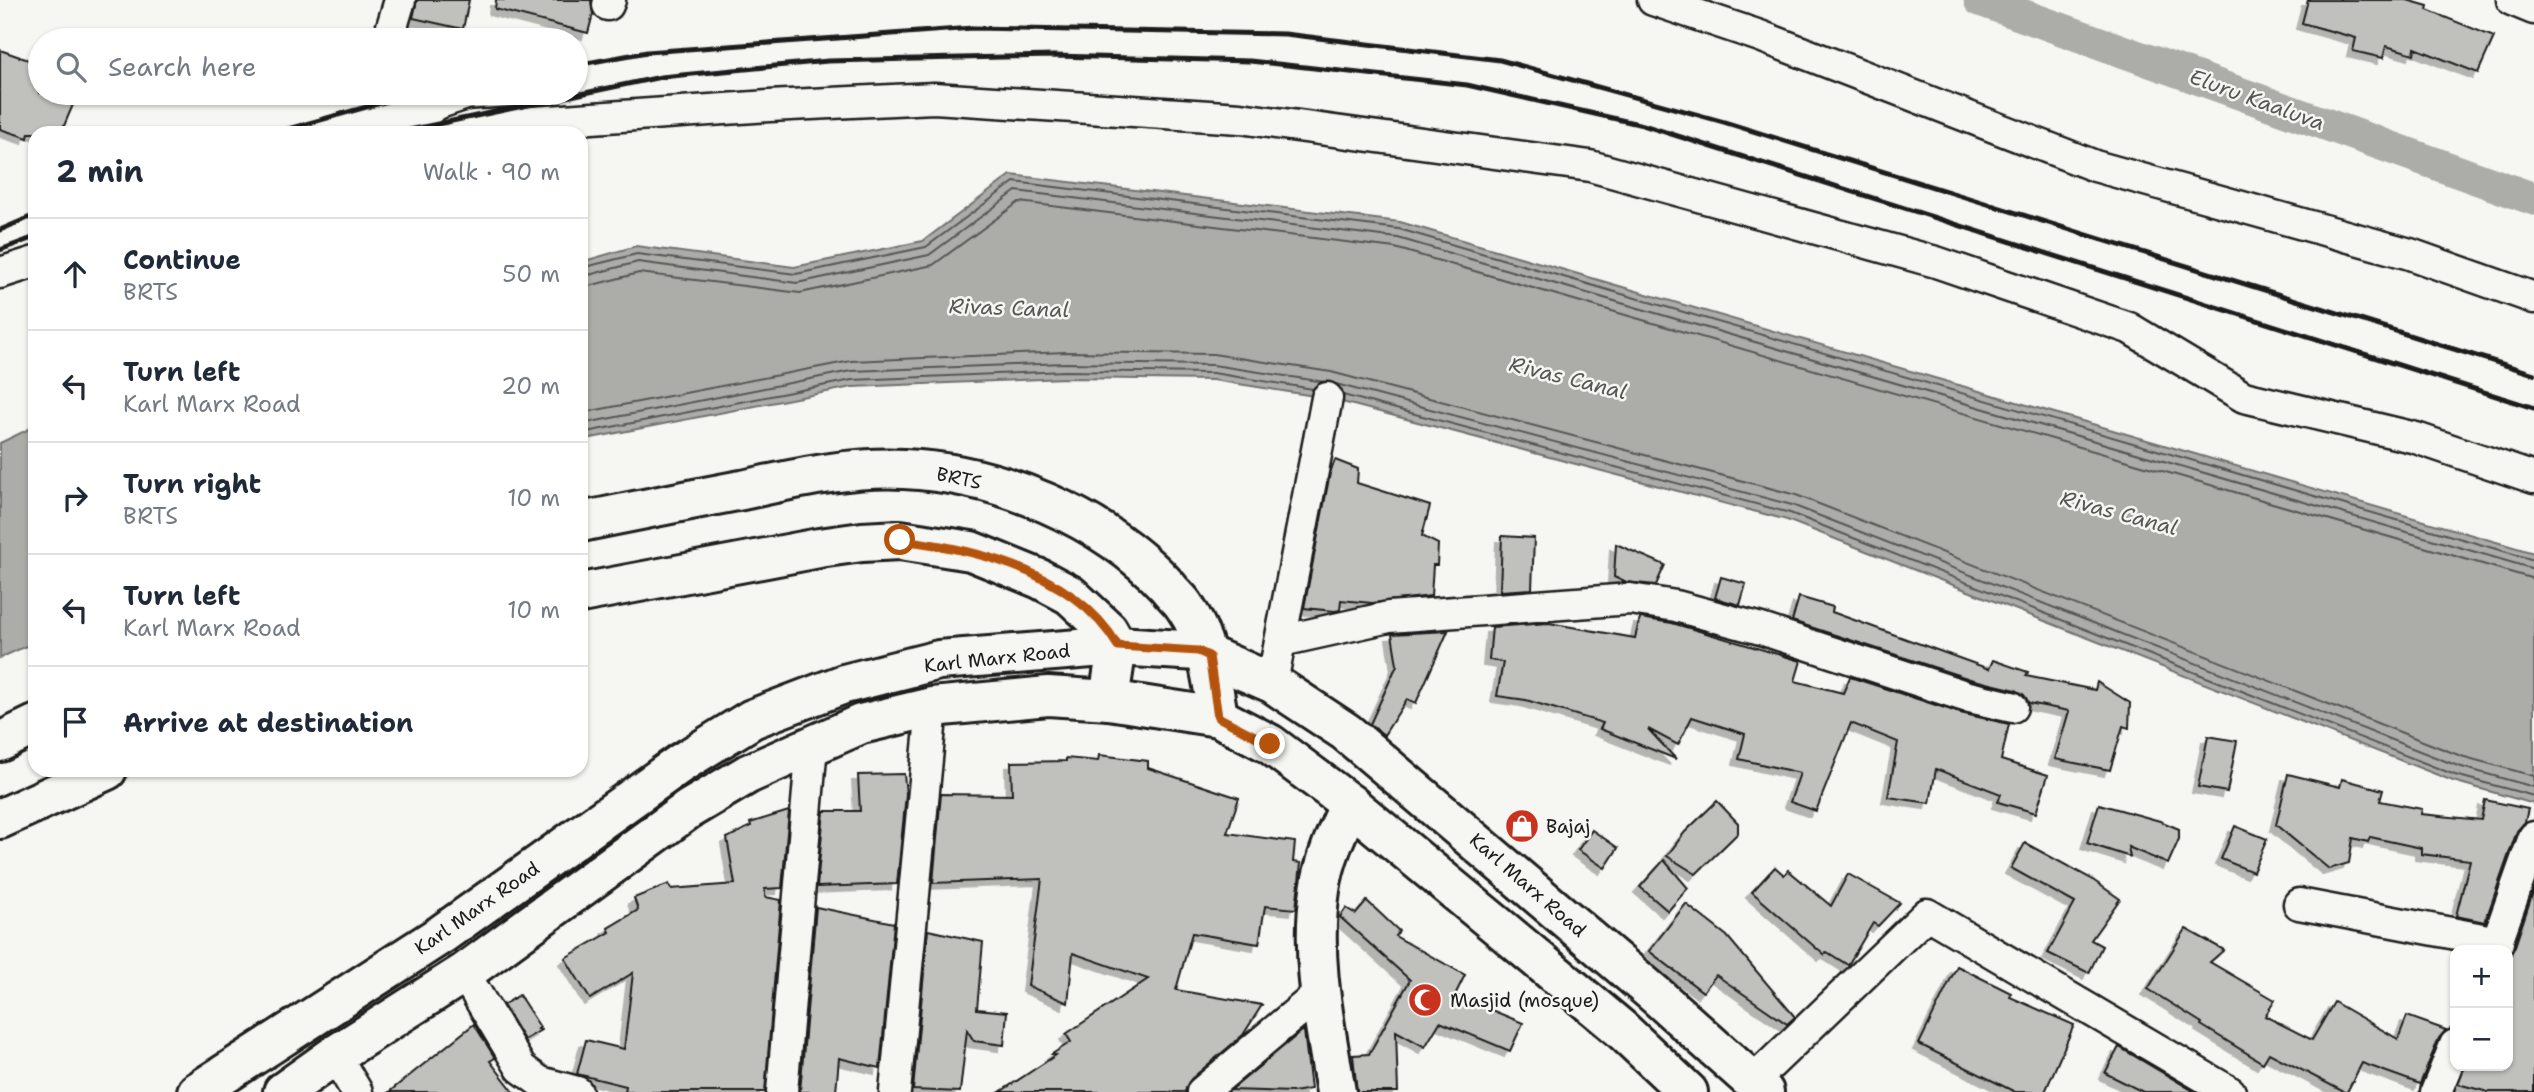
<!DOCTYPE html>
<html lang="en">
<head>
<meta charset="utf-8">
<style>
  body { margin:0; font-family:"Shantell Sans",sans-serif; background:#f2f2f3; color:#1f2937 }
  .controls { position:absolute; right:21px; bottom:21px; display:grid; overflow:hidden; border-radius:14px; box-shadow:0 2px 5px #0004 }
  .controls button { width:63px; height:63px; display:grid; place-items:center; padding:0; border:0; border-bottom:2px solid #e0e1e3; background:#fff; color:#1f2937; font:35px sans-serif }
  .stop { position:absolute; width:21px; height:21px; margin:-16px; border:5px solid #b45309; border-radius:50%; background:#fff }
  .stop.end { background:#b45309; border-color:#fff; box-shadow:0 2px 7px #0008 }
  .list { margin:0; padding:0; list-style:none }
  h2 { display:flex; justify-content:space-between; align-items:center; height:91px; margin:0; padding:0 28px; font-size:30px }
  h2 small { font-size:23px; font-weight:400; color:#747a83 }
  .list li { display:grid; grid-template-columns:46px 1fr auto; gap:21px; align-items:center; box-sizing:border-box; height:112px; padding:0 28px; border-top:2px solid #e0e1e3 }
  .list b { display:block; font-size:26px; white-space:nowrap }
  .list p { margin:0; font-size:23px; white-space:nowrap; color:#747a83 }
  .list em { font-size:23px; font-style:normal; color:#747a83 }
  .icon { flex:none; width:38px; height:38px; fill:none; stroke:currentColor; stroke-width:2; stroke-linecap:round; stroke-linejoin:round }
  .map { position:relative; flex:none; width:2534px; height:1092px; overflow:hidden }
  .search { position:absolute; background:#fff; box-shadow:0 2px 5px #0004; left:28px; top:28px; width:560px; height:77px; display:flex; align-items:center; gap:18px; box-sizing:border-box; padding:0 24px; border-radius:38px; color:#747a83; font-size:26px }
  .panel { position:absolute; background:#fff; box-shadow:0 2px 5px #0004; left:28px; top:126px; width:560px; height:651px; border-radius:21px }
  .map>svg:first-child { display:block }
</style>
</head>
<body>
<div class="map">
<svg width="2534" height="1092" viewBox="0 0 2534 1092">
  <defs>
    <filter id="shadow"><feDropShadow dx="-6" dy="6" stdDeviation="0" flood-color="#0004"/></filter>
  </defs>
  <rect width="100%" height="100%" fill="#f6f6f2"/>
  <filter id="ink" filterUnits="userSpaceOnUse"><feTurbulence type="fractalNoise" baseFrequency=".0143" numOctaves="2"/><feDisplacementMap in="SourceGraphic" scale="14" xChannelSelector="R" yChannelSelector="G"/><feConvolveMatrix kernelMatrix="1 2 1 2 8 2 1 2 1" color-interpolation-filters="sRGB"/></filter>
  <g filter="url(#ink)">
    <!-- water -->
    <g fill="#acaca9" stroke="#727271" stroke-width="2">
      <polygon points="1011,175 1400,222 2534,553 2534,804 2453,781 1787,520 1327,398 1213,380 1065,378 852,387 581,440 581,262 636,246 794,267 923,241"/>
      <polygon points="35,426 35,642 0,658 0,443"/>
    </g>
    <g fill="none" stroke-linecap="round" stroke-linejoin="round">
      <!-- shore -->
      <g stroke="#565654" stroke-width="2">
        <polyline points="581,268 637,254 796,274 926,247 1014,182 1399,229 2534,560"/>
        <polyline points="581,277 638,262 797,283 929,255 1016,191 1398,238 2534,569"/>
        <polyline points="581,288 639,273 800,293 933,265 1019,202 1395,248 2534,579"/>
        <polyline points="1336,384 1792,505 2458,766 2534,787"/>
        <polyline points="1343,395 1790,513 2455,775 2534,796"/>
        <polyline points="581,413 851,361 1065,352 1213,354 1331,372 1796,495 2461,756 2534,776"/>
        <polyline points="581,424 851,371 1065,363 1213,365 1325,382"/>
        <polyline points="581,433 852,380 1065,371 1213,373 1313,389"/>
      </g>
      <!-- canal -->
      <polyline stroke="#acaca9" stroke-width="33" points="1980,0 2534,199"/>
    </g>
    <!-- building -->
    <g fill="#c0c0bd" stroke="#1c1c1c" stroke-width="2" filter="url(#shadow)">
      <polygon points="417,0 469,0 463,29 413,18"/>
      <polygon points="496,0 591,0 593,14 588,33 495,9"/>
      <polygon points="2308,0 2407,0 2428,6 2427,10 2494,37 2478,73 2415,48 2414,54 2386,46 2383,58 2353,51 2356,38 2302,23"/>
      <polygon points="0,50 40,64 40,93 78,93 61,133 29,133 28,138 0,129"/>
      <polygon points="1335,460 1358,469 1357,483 1430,506 1422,536 1438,544 1437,565 1433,565 1431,596 1372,603 1341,600 1340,610 1335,611 1304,608 1330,473"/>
      <polygon points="1502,536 1534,538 1532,589 1500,591"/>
      <polygon points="1616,544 1665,565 1656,585 1625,582 1614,577"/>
      <polygon points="1721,577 1746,584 1740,605 1715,598"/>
      <polygon points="1799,597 1833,607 1832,612 1989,669 1993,660 2028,672 2026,676 2095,690 2097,682 2130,703 2129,728 2123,726 2110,770 2055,759 2069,711 2029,703 2024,695 2016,690 1970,679 1792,621"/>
      <polygon points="1640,618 1672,623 1801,661 1795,681 1843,693 1850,677 1960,713 2009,724 2001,760 2048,775 2036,813 1998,802 2001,794 1936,769 1930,803 1888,797 1898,742 1851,723 1816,811 1790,802 1800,773 1739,759 1745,734 1692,717 1678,745 1648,729 1676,759 1600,729 1603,723 1526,700 1497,696 1503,662 1489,660 1492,627 1549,623 1635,638"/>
      <polygon points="1448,631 1416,703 1407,699 1384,735 1370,724 1397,665 1392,634"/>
      <polygon points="2208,736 2237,741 2227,792 2198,787"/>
      <polygon points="1099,755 1148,761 1148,768 1239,798 1227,833 1295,842 1293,862 1301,863 1296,909 1265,906 1259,944 1192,933 1176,990 1262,1005 1243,1035 1191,1079 1185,1092 1000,1092 1056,1055 1052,1054 1071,1042 1066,1034 1148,979 1073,953 1068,1003 1028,986 1042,879 933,883 941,794 1012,795 1011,762 1066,761 1066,758 1098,761"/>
      <polygon points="904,774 906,794 897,884 817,887 824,811 860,811 858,775"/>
      <polygon points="2288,774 2340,787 2342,779 2383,790 2380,801 2422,809 2421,814 2481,820 2485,800 2528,809 2525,822 2517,831 2485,922 2456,916 2470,860 2421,854 2421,848 2370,837 2368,842 2353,838 2349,863 2329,869 2276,825"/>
      <polygon points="1717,801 1738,823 1738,833 1696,874 1667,856 1685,832"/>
      <polygon points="2099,804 2160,821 2179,829 2179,839 2168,864 2128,847 2130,857 2087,843"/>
      <polygon points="789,811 782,888 765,889 765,897 781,900 765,1092 625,1092 626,1086 577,1074 586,1040 624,1049 633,973 590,999 565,958 610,932 608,928 638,910 634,898 669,884 671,889 735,884 727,838 751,826 750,823"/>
      <polygon points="2235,826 2267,839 2253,872 2221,859"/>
      <polygon points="1592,830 1618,848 1605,868 1578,850"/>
      <polygon points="2025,843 2090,878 2120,899 2091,940 2102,946 2089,973 2048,953 2075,903 2011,868"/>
      <polygon points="1664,860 1688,888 1668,911 1640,887"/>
      <polygon points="1775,867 1784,875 1788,870 1831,906 1848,874 1900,903 1878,926 1873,923 1848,965 1827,952 1824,955 1752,892"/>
      <polygon points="2534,889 2534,1092 2488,1092 2458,1084 2465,1066 2508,1066 2508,960 2515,946"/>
      <polygon points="1367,901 1399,931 1395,936 1465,975 1455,995 1523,1023 1510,1051 1440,1022 1425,1047 1396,1031 1398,1092 1357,1092 1353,1055 1369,1054 1410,980 1340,917 1346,908 1356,914"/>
      <polygon points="1686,904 1727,936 1795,1017 1787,1024 1716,975 1703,992 1649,951"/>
      <polygon points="816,907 894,923 880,1068 839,1058 836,1092 800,1092"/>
      <polygon points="2186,929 2224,950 2210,962 2275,1000 2265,1016 2312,1040 2334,1002 2398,1039 2407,1016 2446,1030 2439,1038 2420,1084 2362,1063 2347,1092 2344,1092 2269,1053 2263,1063 2201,1025 2202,1023 2148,989"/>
      <polygon points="928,930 983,942 977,1009 1007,1012 1004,1045 974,1041 967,1030 960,1092 913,1090"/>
      <polygon points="1957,966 2011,993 2010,997 2074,1025 2045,1092 2015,1092 1919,1044"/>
      <polygon points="519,995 540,1027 538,1029 541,1030 524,1040 503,1005"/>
      <polygon points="474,1024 495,1058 490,1061 514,1092 389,1092"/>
      <polygon points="1302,1031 1304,1031 1311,1089 1293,1092 1231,1090"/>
      <polygon points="2119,1047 2195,1092 2143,1092 2105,1073"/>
    </g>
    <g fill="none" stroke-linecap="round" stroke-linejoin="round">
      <!-- minor casing -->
      <g stroke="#1c1c1c" stroke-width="35">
        <g id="minor">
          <polyline points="1653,0 1760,36 2095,166 2410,254 2534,298"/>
          <polyline points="2512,0 2534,9"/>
          <polyline points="608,5 610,0"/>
          <polyline points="388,40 400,0"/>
          <polyline points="452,133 473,126 769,106 934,98 1240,118 1590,166 1936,262 2129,328 2244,397 2416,438 2534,478"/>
          <polyline points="0,273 35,262"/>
          <polyline points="1281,641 1389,617 1630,599 1676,606 1761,629 1965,696 2012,707"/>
          <polyline points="1272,683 1327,398"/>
          <polyline points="2299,904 2498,942"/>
          <polyline points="2494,950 2534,837"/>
          <polyline points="464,973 521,1068 540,1082 577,1092"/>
          <polyline points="335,1055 357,1092"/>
          <polyline points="1751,1083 1927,914 2230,1092"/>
          <polyline points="782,1092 812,745"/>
          <polyline points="895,1092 932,707"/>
          <polyline points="1202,1092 1320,993"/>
          <polyline points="2436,1092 2455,1045"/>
        </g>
      </g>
      <!-- tertiary casing -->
      <g stroke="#1c1c1c" stroke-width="44">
        <path id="tertiary" d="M1336,1092C1325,1025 1310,958 1320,890C1324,860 1337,832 1350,804"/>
      </g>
      <!-- secondary casing -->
      <g stroke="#1c1c1c" stroke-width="44">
        <g id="secondary">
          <polyline points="197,1092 442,934 681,763 752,719 844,684 939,660 1117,646 1198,651 1272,683 1346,732 1658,997 1764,1092"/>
          <polyline points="283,1092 335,1055 464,973 689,809 748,774 861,724 932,707 1048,696 1109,700 1218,717 1270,744 1350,804 1505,932 1621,1029 1688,1092"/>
        </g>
      </g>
      <!-- primary casing -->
      <g stroke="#1c1c1c" stroke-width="44">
        <g id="primary">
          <path d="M581,522C635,511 688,500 742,490C795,479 849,466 904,469C998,473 1104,517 1168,587C1173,594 1181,600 1185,607C1208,640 1212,679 1218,717"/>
          <polyline points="581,593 819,548 862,542 900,540 971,551 1040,579 1070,595 1108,630 1117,646 1109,700"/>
          <polyline points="0,742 35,725"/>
          <polyline points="0,819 107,770"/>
        </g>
      </g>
      <!-- minor -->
      <use href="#minor" stroke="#f6f6f2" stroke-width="30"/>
      <!-- tertiary -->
      <use href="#tertiary" stroke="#f6f6f2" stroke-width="38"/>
      <!-- secondary -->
      <use href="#secondary" stroke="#f6f6f2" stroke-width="38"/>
      <!-- primary -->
      <use href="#primary" stroke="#f6f6f2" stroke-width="38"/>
      <!-- rail -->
      <g stroke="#1c1c1c" stroke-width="5">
        <polyline points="576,65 647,52 973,28 1285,34 1500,60 1724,122 2534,374"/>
        <polyline points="274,133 416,93"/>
        <polyline points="395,133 661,77 828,61 1054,56 1250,61 1467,85 1643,125 2534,408"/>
        <polyline points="0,230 35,215"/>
        <polyline points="0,250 35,237"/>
      </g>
    </g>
  </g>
  <g fill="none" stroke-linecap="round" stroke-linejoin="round" filter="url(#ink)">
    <!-- route -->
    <path stroke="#b45309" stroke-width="9" d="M900,540C978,549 1075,573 1118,646L1198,651L1209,656L1218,717L1270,744"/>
  </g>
  <!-- icons -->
  <defs>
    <g id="shop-disc" transform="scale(1.75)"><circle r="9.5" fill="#c8321e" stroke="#f6f6f2"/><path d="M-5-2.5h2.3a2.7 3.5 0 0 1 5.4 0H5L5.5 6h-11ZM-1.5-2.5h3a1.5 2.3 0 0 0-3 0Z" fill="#fff"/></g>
    <g id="mosque-disc" transform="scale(1.75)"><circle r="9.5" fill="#c8321e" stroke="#f6f6f2"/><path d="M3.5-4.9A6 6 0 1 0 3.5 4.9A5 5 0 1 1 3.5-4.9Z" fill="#fff"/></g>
  </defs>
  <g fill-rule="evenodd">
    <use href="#shop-disc" x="1522" y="826"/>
    <use href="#mosque-disc" x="1425" y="1000"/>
  </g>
  <g text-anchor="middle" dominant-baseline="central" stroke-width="5" stroke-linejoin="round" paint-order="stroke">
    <!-- street labels -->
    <g font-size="19" fill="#1c1c1c" stroke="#f6f6f2">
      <text transform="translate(959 478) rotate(12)">BRTS</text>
      <text transform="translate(997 658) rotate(-6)">Karl Marx Road</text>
      <text transform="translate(1528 885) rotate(41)">Karl Marx Road</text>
      <text transform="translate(477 908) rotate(-35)">Karl Marx Road</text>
    </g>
    <!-- poi labels -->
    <g font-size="19" fill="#1c1c1c" stroke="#f6f6f2" text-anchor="start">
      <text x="1546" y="826">Bajaj</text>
      <text x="1450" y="1000">Masjid (mosque)</text>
    </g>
    <!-- water labels -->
    <g font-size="21" font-style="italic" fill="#565654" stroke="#f6f6f2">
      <text transform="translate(2257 100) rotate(20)">Eluru Kaaluva</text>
      <text transform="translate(1009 308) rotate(2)">Rivas Canal</text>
      <text transform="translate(1568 378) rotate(14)">Rivas Canal</text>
      <text transform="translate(2119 513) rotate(15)">Rivas Canal</text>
    </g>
  </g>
</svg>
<div class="controls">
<button>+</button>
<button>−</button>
</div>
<div class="stop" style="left:900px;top:540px"></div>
<div class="stop end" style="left:1270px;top:744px"></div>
<div class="search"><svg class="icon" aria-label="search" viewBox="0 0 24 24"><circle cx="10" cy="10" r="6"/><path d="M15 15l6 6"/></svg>Search here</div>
<section class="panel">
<h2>2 min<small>Walk · 90 m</small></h2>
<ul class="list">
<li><svg class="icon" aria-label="ahead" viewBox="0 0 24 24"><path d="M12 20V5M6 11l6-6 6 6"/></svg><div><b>Continue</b><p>BRTS</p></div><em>50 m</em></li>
<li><svg class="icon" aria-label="left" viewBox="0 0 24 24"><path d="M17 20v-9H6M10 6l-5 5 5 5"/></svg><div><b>Turn left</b><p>Karl Marx Road</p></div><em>20 m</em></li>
<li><svg class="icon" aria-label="right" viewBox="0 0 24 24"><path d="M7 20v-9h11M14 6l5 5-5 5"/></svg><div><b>Turn right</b><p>BRTS</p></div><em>10 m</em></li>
<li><svg class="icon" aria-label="left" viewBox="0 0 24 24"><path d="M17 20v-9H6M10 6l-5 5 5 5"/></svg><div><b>Turn left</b><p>Karl Marx Road</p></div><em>10 m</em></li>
<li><svg class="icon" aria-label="arrive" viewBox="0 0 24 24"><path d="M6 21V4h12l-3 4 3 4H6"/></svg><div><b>Arrive at destination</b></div></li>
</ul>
</section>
</div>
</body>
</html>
